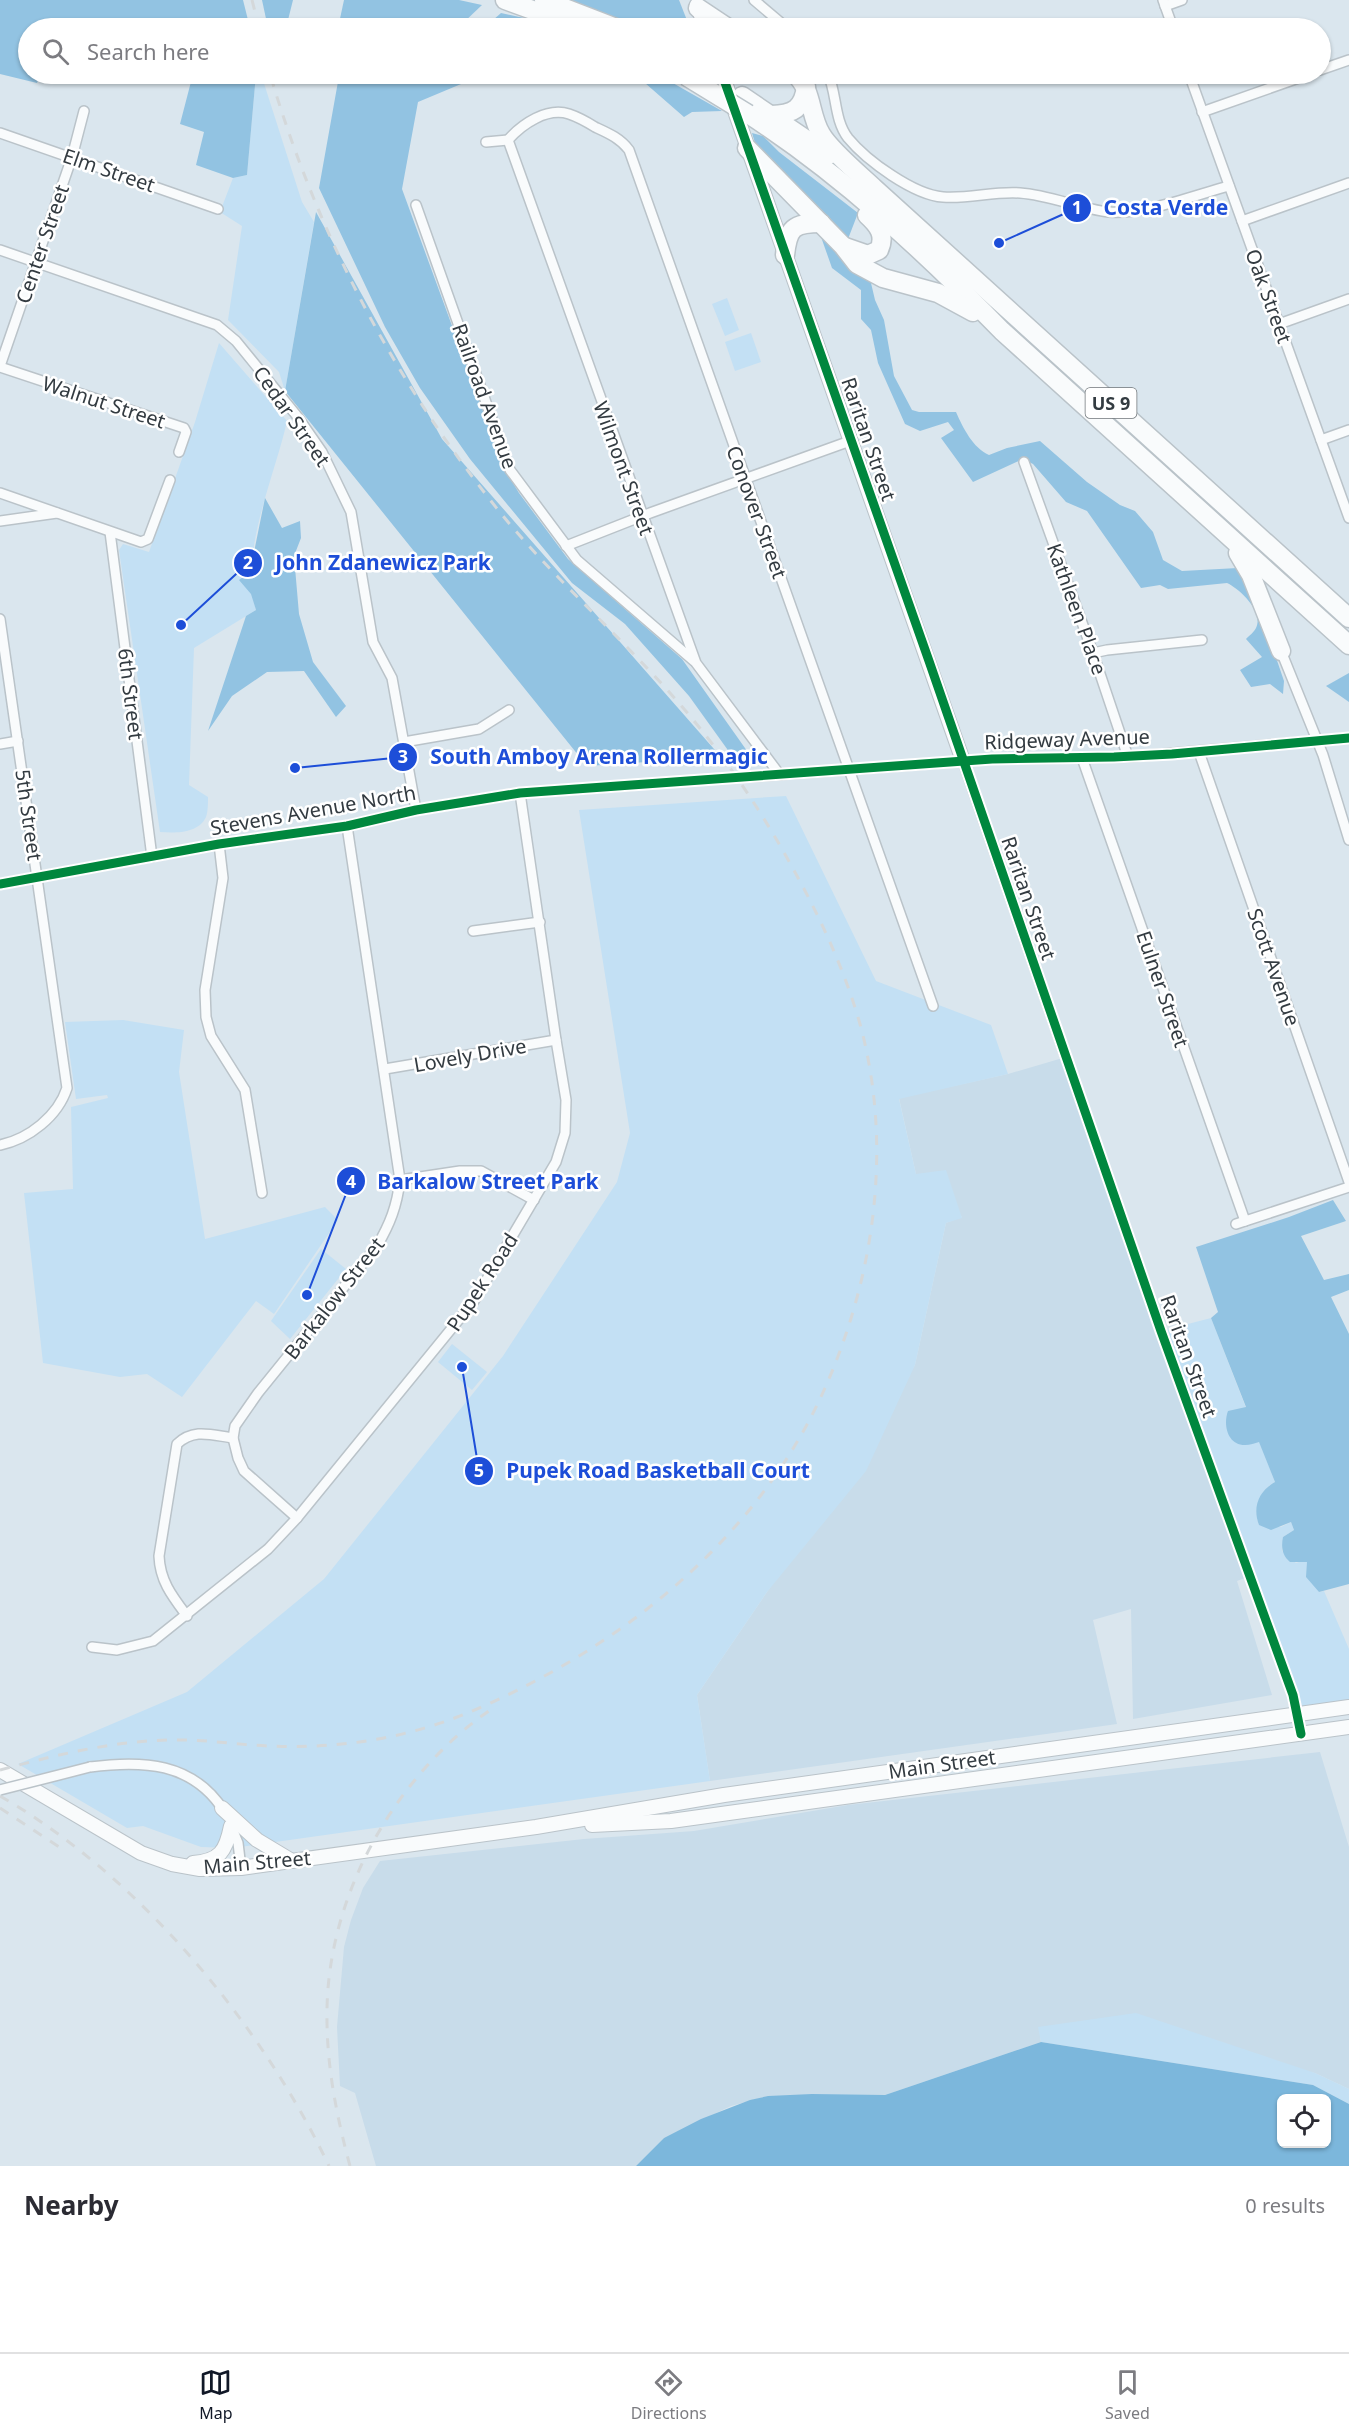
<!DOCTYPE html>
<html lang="en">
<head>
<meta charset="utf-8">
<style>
  body { margin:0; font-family:"Noto Sans",sans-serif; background:#f2f2f3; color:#2b2b33 }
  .controls { position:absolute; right:18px; bottom:18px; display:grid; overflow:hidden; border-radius:9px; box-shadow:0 2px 4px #0004 }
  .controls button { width:54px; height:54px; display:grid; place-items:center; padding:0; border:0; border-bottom:2px solid #e1e1e2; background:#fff; color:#2b2b33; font:30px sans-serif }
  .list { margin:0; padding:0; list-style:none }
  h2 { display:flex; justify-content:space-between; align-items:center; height:78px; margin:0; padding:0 24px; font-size:26px }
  h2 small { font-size:20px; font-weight:400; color:#7c7c81 }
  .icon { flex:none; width:33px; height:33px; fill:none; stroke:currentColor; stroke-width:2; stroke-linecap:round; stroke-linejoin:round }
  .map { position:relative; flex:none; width:1349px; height:2166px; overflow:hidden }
  .search { position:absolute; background:#fff; box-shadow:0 2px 4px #0004; left:18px; right:18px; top:18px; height:66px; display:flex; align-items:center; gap:15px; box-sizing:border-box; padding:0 21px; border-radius:33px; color:#7c7c81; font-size:22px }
  .sheet { height:186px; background:#fff }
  nav { display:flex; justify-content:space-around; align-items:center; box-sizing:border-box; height:84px; border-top:2px solid #e1e1e2; background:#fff; font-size:16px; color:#7c7c81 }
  nav a { display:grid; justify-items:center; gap:3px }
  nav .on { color:#111827 }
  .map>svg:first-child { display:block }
</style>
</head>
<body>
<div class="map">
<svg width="1349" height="2166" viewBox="0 0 1349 2166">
  <rect width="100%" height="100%" fill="#dae6ee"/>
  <!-- built -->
  <g fill="#c8dcea">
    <polygon points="1066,1057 1250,1576 1237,1581 1272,1695 1133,1719 1131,1609 1093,1620 1117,1724 710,1781 697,1695 767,1592 915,1365 946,1223 962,1217 916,1174 899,1098 1008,1074"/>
    <polygon points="1320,1752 1349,1847 1349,2089 1315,2073 1039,2027 1041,2042 885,2095 768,2096 731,2106 664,2138 636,2166 376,2166 355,2093 340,2086 337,2027 344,1947 351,1920 363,1888 380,1861 584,1839 694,1831 848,1805"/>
  </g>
  <!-- green -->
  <g fill="#c3e0f4">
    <polygon points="256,74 261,74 302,202 314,222 285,391 279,372 228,320 242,226 220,212 233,178 247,175"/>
    <polygon points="727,298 739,330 725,336 712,304"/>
    <polygon points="751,333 761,362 735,371 725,342"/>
    <path d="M219,343L287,421C275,476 238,556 256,610L194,648L189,785L208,797C208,803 208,812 206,817C198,834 175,833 160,832L119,550L123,544L149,552L195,422Z"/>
    <polygon points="786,796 876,981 991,1025 1008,1074 899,1099 916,1174 946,1170 962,1218 946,1223 915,1365 866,1471 767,1592 697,1695 710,1781 233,1848 201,1847 143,1826 127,1828 18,1764 187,1692 324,1579 503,1356 617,1182 630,1133 579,810"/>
    <polygon points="123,1020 184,1030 179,1072 205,1239 325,1207 338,1220 274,1314 256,1301 182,1397 147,1374 120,1377 43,1363 24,1193 73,1189 71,1107 108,1098 107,1095 76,1099 65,1022"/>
    <polygon points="321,1249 346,1269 290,1339 271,1321"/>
    <path d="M1211,1318L1246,1408L1251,1444L1259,1441L1275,1482C1259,1490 1253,1508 1259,1525L1281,1527L1291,1522L1294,1530L1283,1537L1282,1551L1296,1563L1302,1561L1307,1562L1319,1592L1324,1591L1349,1649V1707L1298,1715L1161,1331Z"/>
    <polygon points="452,1344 487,1372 472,1390 438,1362"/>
    <polygon points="1136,2013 1315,2073 1349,2089 1349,2104 1313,2085 1041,2042 1038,2027"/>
  </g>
  <!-- forest -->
  <g fill="#92c3e2">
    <polygon points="0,0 243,0 250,28 28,28 28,74 40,74 37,83 0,74"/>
    <polygon points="262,0 293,0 286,28 268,28"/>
    <polygon points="344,0 459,0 482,5 462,24 451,28 338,28"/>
    <polygon points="569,0 679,0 690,28 633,28"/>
    <polygon points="501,13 556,25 562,28 484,28"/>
    <polygon points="152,74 256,74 247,175 233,178 196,165 204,132 180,124 193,74"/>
    <polygon points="355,74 485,74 418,102 402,189 504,468 519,493 568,559 682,659 757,765 735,760 689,696 625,624 572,583 470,459 420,388 385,327 319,188 339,76"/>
    <polygon points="623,74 657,74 722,111 692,112 684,117 645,83"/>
    <polygon points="752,133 763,136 779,152 858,213 848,239 758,153"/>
    <polygon points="316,212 442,439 721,757 587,766 285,391"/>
    <path d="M820,234L871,283L875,300L884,320L894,376L912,410L919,412H956C963,428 973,448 989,455L1007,448L1040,441L1087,482L1120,505L1135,511L1153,532L1163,560L1182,571L1238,568L1255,596L1284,681L1283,694L1270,684L1251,687L1240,670L1262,657L1246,639C1249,636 1254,632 1256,628C1264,612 1240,589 1227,583L1168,589L1160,585L1141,588L1087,511L1066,502L1033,464L1023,459L973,482L941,438L954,430L948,422L920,431L905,424L878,363L871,330L861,319V290L832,268Z"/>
    <polygon points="265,498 282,528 300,521 301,538 294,556 299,614 313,662 346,706 336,717 304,671 267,672 232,696 208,731 246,616 256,610 251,594 239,580 250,572"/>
    <polygon points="1349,673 1349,702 1326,686"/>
    <path d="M1333,1200L1346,1221L1301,1236L1324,1280L1349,1274V1290L1331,1297L1349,1334V1584L1319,1592L1306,1577L1307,1562H1290C1282,1555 1281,1547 1283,1537L1294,1530L1291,1522L1271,1530L1259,1525C1252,1507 1259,1491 1275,1482L1259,1442C1255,1443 1250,1445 1245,1445C1227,1445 1223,1424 1228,1411L1246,1407L1211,1318L1218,1312L1196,1247L1289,1217Z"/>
  </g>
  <!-- water -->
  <path fill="#7cb7dc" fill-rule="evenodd" d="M1041,2042L1313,2085L1349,2104V2166H636L664,2138L701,2119L750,2100L768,2096L812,2094L885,2095ZM1282,2098H1326V2144H1282Z"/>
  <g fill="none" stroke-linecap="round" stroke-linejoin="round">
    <!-- street-tunnel -->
    <polyline stroke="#b9c4cb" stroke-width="9" stroke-dasharray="9 4.5" stroke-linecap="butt" points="634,785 749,777"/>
    <!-- street casing -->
    <g stroke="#bac3c9" stroke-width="12">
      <g id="street">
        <polyline points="754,0 787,28"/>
        <polyline points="1163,0 1173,28"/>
        <polyline points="1165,6 1182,0"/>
        <polyline points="1320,70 1349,60"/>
        <path d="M828,74C837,94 834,120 848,138C867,161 914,195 943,197C969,199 994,191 1020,193C1051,195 1079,209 1109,212C1144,215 1195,195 1229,186"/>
        <polyline points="1189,74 1349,518"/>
        <polyline points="1202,112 1310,74"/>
        <polyline points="0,133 218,209"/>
        <path d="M508,140C522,124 547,107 569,114C578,117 587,122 595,127C608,133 620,138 629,150L933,1006"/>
        <polyline points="508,140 696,663 780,775"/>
        <polyline points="486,142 508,140"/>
        <polyline points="416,205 510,470 577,560 694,661"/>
        <polyline points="1242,221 1349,183"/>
        <polyline points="0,250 217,325 236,341 297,416 322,452 351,512 373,642 392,678 416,810"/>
        <polyline points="1279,324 1349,299"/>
        <polyline points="0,366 72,157 84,111"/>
        <polyline points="0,367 184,428 186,432 179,452"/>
        <polyline points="1321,440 1349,430"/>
        <polyline points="1024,462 1093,653 1128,757"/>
        <polyline points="0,493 141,542 148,539 170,480"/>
        <polyline points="0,521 57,513"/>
        <polyline points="110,532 152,857"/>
        <polyline points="566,546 650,513 850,441"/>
        <path d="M0,619L67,1088C58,1116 29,1139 0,1145"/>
        <polyline points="1281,651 1323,755 1349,840"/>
        <polyline points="1093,653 1107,650 1202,640"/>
        <polyline points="404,742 479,729 509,710"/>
        <polyline points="0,744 18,741"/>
        <polyline points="1199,752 1349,1182"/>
        <polyline points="1082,758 1245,1221"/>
        <polyline points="963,761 1161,1331 1293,1695 1301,1734"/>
        <polyline points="749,777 992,759 1128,757 1349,738"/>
        <polyline points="219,844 223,878 205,990 206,1017 211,1036 245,1090 262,1193"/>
        <polyline points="0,884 219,844 347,826 416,810 520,793 634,785"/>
        <polyline points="473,931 540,922"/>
        <polyline points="385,1069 556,1040"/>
        <polyline points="400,1180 460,1171 481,1171 534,1200"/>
        <polyline points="1236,1224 1349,1187"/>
        <path d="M297,1518L244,1471L238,1458L233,1438L235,1426L258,1393L377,1246C390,1224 397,1206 400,1180L347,826"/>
        <path d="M187,1616C172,1596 160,1581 159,1556L177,1444C194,1428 211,1435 233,1438"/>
        <polyline points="92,1647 117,1650 153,1641 268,1549 297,1518 474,1301 556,1162 565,1133 566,1100 556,1040 520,793"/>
        <path d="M90,1767C142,1760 193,1762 224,1811"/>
        <polyline points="231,1826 238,1843 241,1868"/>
      </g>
    </g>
    <!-- secondary casing -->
    <g stroke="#bac3c9" stroke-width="16">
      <g id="secondary">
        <polyline points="697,5 706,28"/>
        <polyline points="722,74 963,761"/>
        <polyline points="0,1770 141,1853 172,1864 200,1869 241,1868 536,1827 724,1795 1349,1707"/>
        <polyline points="222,1808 257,1840 292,1861"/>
        <polyline points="592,1825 671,1821 1349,1727"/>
        <path d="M193,1863C220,1861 226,1851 231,1826"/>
      </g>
    </g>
    <!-- highway casing -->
    <g stroke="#bac3c9" stroke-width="21">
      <g id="highway">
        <polyline points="505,0 582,28"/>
        <polyline points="544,0 616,28"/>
        <polyline points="698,8 728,28"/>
        <path d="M795,74C813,90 809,114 821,134C830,150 859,174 874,188L1349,618"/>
        <polyline points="742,96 829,155"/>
        <path d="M748,114C841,174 925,252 1002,331L1349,645"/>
        <path d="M772,115C793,114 803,109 806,87"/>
        <polyline points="747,148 843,246 857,264 883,278 938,293 973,312"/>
        <path d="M845,247L868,255L879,250C886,235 878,225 867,215"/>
        <path d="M785,255C788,228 793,223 821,223"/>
        <polyline points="1238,553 1251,575 1281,651"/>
      </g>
    </g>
    <!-- street -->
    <use href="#street" stroke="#f9fbfc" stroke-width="9"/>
    <!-- secondary -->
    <use href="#secondary" stroke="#f9fbfc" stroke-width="14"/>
    <!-- highway -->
    <use href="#highway" stroke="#f9fbfc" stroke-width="18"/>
    <!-- rail -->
    <g stroke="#d4d8da" stroke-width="3" stroke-dasharray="10 10" stroke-linecap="butt">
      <polyline points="252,0 259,28"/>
      <path d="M0,1770C56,1755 112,1741 171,1740C204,1739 237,1745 270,1746C337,1749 403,1739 465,1714C617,1651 757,1541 825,1388C875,1275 893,1145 860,1024C844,968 819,915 791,865C759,807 721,751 678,702C618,633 547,573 491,501C390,373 316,230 270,74"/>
      <path d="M0,1796C139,1876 261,2023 329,2166"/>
      <polyline points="0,1808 62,1849"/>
      <path d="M350,2166C336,2114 326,2063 327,2009C329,1891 398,1771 496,1706"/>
    </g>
    <!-- street-bridge casing -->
    <g stroke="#bac3c9" stroke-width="12" stroke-linecap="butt">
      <polyline id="street-bridge" points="0,1790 90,1767"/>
    </g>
    <!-- highway-bridge casing -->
    <g stroke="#bac3c9" stroke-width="21" stroke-linecap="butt">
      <polyline id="highway-bridge" points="686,76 748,114"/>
    </g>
    <!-- street-bridge -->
    <use href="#street-bridge" stroke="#f9fbfc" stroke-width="9"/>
    <!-- highway-bridge -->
    <use href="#highway-bridge" stroke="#f9fbfc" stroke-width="18"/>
    <!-- cycleway casing -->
    <g stroke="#fff" stroke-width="13">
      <g id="cycleway">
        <polyline points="722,74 929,661 1161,1331 1293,1695 1301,1734"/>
        <polyline points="0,884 219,844 347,826 416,810 520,793 992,759 1114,757 1172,754 1349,738"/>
      </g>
    </g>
    <!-- cycleway -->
    <use href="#cycleway" stroke="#00873e" stroke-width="9"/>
  </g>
  <g text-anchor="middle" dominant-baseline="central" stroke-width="5" stroke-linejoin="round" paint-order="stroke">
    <!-- shield labels -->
    <rect fill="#fff" stroke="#70767a" stroke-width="1.5" x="1085.5" y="388" width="51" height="30" rx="4.5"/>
    <g font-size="18" font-weight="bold" fill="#333b41">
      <text x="1111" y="403">US 9</text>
    </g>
    <!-- street labels -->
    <g font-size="20" fill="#333b41" stroke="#fff">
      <text transform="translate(109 170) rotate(19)">Elm Street</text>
      <text transform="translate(42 244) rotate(-71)">Center Street</text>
      <text transform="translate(1269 296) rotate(70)">Oak Street</text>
      <text transform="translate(485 396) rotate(70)">Railroad Avenue</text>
      <text transform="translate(104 402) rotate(18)">Walnut Street</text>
      <text transform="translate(292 416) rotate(55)">Cedar Street</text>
      <text transform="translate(869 439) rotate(71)">Raritan Street</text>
      <text transform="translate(624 468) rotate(70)">Wilmont Street</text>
      <text transform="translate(757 512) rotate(70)">Conover Street</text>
      <text transform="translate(1077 609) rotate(70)">Kathleen Place</text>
      <text transform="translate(131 694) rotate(83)">6th Street</text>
      <text transform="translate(1067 739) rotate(-2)">Ridgeway Avenue</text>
      <text transform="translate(313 810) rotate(-10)">Stevens Avenue North</text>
      <text transform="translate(29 815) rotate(82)">5th Street</text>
      <text transform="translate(1029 898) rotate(71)">Raritan Street</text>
      <text transform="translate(1274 967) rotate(71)">Scott Avenue</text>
      <text transform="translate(1163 989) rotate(71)">Eulner Street</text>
      <text transform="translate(470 1055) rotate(-10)">Lovely Drive</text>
      <text transform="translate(482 1282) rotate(-57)">Pupek Road</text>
      <text transform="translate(334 1298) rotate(-52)">Barkalow Street</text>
      <text transform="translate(1189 1356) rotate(70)">Raritan Street</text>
      <text transform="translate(942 1764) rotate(-8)">Main Street</text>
      <text transform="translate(257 1862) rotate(-5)">Main Street</text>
    </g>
  </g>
  <!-- callouts -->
  <path fill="none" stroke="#1d4ed8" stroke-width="2" d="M999 243L1077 208M181 625L248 563M295 768L403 757M307 1295L351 1181M462 1367L479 1471"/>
  <g fill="#1d4ed8" stroke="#fff" stroke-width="2">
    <circle cx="999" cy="243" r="6"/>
    <circle cx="181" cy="625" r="6"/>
    <circle cx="295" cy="768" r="6"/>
    <circle cx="307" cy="1295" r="6"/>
    <circle cx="462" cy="1367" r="6"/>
    <circle cx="1077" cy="208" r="15"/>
    <circle cx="248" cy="563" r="15"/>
    <circle cx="403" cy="757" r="15"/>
    <circle cx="351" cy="1181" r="15"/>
    <circle cx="479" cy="1471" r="15"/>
  </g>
  <g font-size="18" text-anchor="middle" font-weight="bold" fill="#fff">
    <text x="1077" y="214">1</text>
    <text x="248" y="569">2</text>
    <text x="403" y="763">3</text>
    <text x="351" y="1188">4</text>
    <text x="479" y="1477">5</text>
  </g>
  <g font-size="21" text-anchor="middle" font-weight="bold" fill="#1d4ed8" stroke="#fff" stroke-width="5" stroke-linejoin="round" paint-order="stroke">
    <text x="1166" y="215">Costa Verde</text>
    <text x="383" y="570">John Zdanewicz Park</text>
    <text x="599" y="764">South Amboy Arena Rollermagic</text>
    <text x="488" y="1189">Barkalow Street Park</text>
    <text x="658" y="1478">Pupek Road Basketball Court</text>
  </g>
</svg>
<div class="controls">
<button><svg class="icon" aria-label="locate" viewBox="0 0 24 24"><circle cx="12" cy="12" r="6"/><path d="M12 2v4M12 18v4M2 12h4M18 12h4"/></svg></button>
</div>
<div class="search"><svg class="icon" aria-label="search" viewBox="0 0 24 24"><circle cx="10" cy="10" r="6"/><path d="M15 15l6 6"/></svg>Search here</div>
</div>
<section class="sheet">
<h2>Nearby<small>0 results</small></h2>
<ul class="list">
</ul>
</section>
<nav>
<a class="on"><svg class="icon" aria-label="map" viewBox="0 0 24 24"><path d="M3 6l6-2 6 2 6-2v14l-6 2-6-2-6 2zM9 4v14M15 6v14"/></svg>Map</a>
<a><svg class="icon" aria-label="directions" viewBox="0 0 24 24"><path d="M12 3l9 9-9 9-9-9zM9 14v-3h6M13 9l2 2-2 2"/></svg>Directions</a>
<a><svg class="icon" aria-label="saved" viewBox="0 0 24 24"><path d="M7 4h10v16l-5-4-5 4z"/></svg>Saved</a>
</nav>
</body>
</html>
